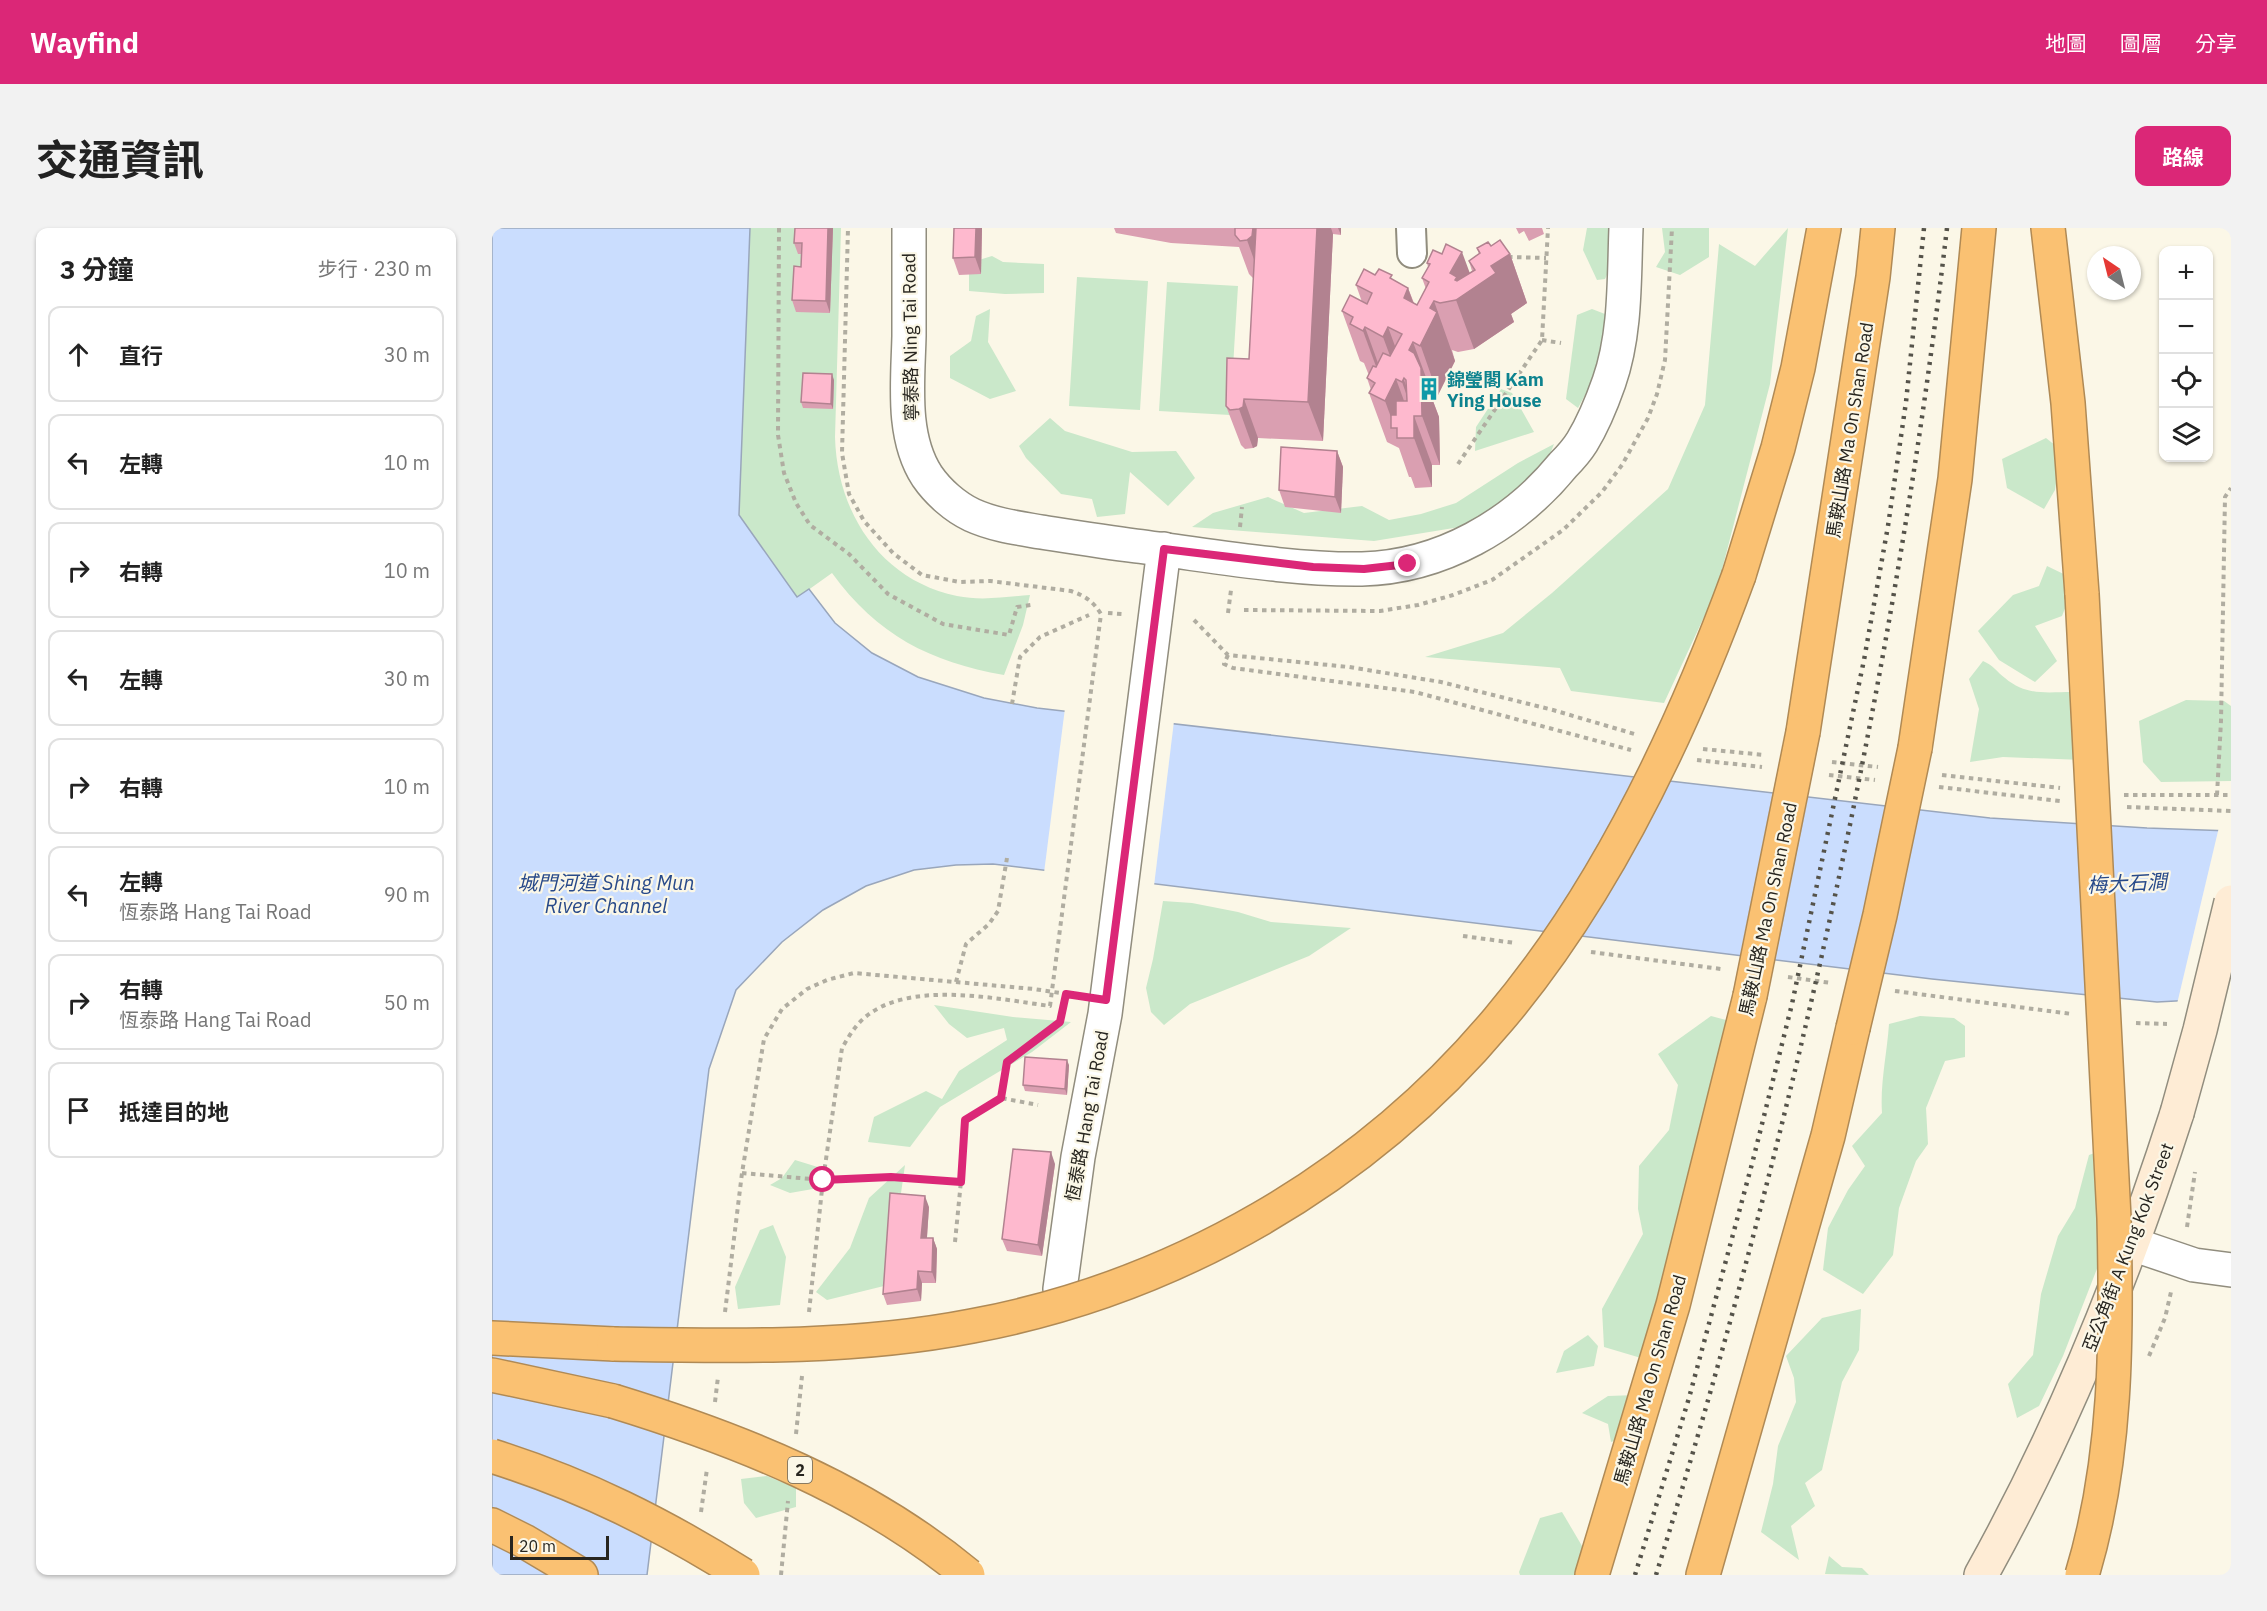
<!DOCTYPE html>
<html lang="zh-TW">
<head>
<meta charset="utf-8">
<style>
  body { margin:0; font-family:"IBM Plex Sans","Noto Sans TC",sans-serif; background:#f2f2f2; color:#222 }
  .controls { position:absolute; right:18px; top:18px; display:grid; overflow:hidden; border-radius:12px; box-shadow:0 2px 4px #0004 }
  .controls button { width:54px; height:54px; display:grid; place-items:center; padding:0; border:0; border-bottom:2px solid #e0e0e0; background:#fff; color:#222; font:30px sans-serif }
  .compass { position:absolute; left:1595px; top:18px; width:54px; height:54px; border-radius:50%; background:#fff; box-shadow:0 2px 4px #0004; rotate:325deg }
  .scale { position:absolute; left:18px; bottom:15px; width:99px; box-sizing:border-box; padding-left:6px; border:3px solid #27251f; border-top:0; font-size:16px; line-height:21px; white-space:nowrap; color:#27251f; -webkit-text-stroke:4px #fbf7e7; paint-order:stroke }
  .stop { position:absolute; width:18px; height:18px; margin:-14px; border:4px solid #db2777; border-radius:50%; background:#fff }
  .stop.end { background:#db2777; border-color:#fff; box-shadow:0 2px 6px #0008 }
  .list { margin:0; padding:0; list-style:none }
  h2 { display:flex; justify-content:space-between; align-items:center; height:78px; margin:0; padding:0 24px; font-size:26px }
  h2 small { font-size:20px; font-weight:400; color:#767676 }
  .list li { display:grid; grid-template-columns:39px 1fr auto; gap:18px; align-items:center; box-sizing:border-box; height:96px; margin:0 12px 12px; padding:0 12px; border:2px solid #e0e0e0; border-radius:12px }
  .list b { display:block; font-size:22px; white-space:nowrap }
  .list p { margin:0; font-size:20px; white-space:nowrap; color:#767676 }
  .list em { font-size:20px; font-style:normal; color:#767676 }
  .icon { flex:none; width:33px; height:33px; fill:none; stroke:currentColor; stroke-width:2; stroke-linecap:round; stroke-linejoin:round }
  .map { position:relative; flex:none; width:1739px; height:1347px; overflow:hidden; border-radius:12px }
  header { display:flex; align-items:center; gap:36px; box-sizing:border-box; height:84px; padding:0 30px; background:#db2777; color:#fff }
  header strong { font-size:28px }
  nav { display:flex; gap:33px; margin-inline-start:auto; font-size:21px }
  .intro { display:flex; align-items:center; justify-content:space-between; box-sizing:border-box; height:144px; padding:0 36px }
  h1 { margin:0; font-size:42px }
  .button { padding:15px 27px; border-radius:12px; background:#db2777; color:#fff; font-size:21px; font-weight:700 }
  main { display:flex; gap:36px; padding:0 36px }
  aside { flex:1; background:#fff; border-radius:12px; box-shadow:0 2px 4px #0004 }
  .map>svg:first-child { display:block }
</style>
</head>
<body>
<header>
<strong>Wayfind</strong>
<nav><a>地圖</a><a>圖層</a><a>分享</a></nav>
</header>
<div class="intro"><h1>交通資訊</h1><a class="button">路線</a></div>
<main>
<aside>
<h2>3 分鐘<small>步行 · 230 m</small></h2>
<ul class="list">
<li><svg class="icon" aria-label="ahead" viewBox="0 0 24 24"><path d="M12 20V5M6 11l6-6 6 6"/></svg><div><b>直行</b></div><em>30 m</em></li>
<li><svg class="icon" aria-label="left" viewBox="0 0 24 24"><path d="M17 20v-9H6M10 6l-5 5 5 5"/></svg><div><b>左轉</b></div><em>10 m</em></li>
<li><svg class="icon" aria-label="right" viewBox="0 0 24 24"><path d="M7 20v-9h11M14 6l5 5-5 5"/></svg><div><b>右轉</b></div><em>10 m</em></li>
<li><svg class="icon" aria-label="left" viewBox="0 0 24 24"><path d="M17 20v-9H6M10 6l-5 5 5 5"/></svg><div><b>左轉</b></div><em>30 m</em></li>
<li><svg class="icon" aria-label="right" viewBox="0 0 24 24"><path d="M7 20v-9h11M14 6l5 5-5 5"/></svg><div><b>右轉</b></div><em>10 m</em></li>
<li><svg class="icon" aria-label="left" viewBox="0 0 24 24"><path d="M17 20v-9H6M10 6l-5 5 5 5"/></svg><div><b>左轉</b><p>恆泰路 Hang Tai Road</p></div><em>90 m</em></li>
<li><svg class="icon" aria-label="right" viewBox="0 0 24 24"><path d="M7 20v-9h11M14 6l5 5-5 5"/></svg><div><b>右轉</b><p>恆泰路 Hang Tai Road</p></div><em>50 m</em></li>
<li><svg class="icon" aria-label="arrive" viewBox="0 0 24 24"><path d="M6 21V4h12l-3 4 3 4H6"/></svg><div><b>抵達目的地</b></div></li>
</ul>
</aside>
<div class="map">
<svg width="1739" height="1347" viewBox="0 0 1739 1347">
  <rect width="100%" height="100%" fill="#fbf7e7"/>
  <!-- green -->
  <g fill="#cae8ca">
    <path d="M258,0H349L343,209C345,284 388,352 465,368C489,373 514,369 538,367L531,397L512,447C438,434 385,407 340,345L305,370L247,287Z"/>
    <polygon points="1095,0 1120,0 1122,32 1113,51 1105,52 1091,22"/>
    <polygon points="1170,0 1217,0 1217,29 1188,47 1164,39 1173,24"/>
    <polygon points="1296,0 1278,156 1225,361 1172,475 1079,463 1068,440 933,429 1011,405 1060,365 1176,261 1213,177 1227,16 1263,38"/>
    <polygon points="500,28 511,34 552,36 552,65 513,66 477,63 477,35"/>
    <polygon points="585,49 656,53 648,182 577,178"/>
    <polygon points="675,54 746,58 738,187 667,183"/>
    <polygon points="498,81 496,114 524,163 498,171 458,150 458,128 479,113 484,88"/>
    <polygon points="1100,81 1113,86 1116,113 1099,156 1086,180 1074,171 1085,87"/>
    <polygon points="1009,161 1020,165 1042,204 983,223 984,199"/>
    <polygon points="558,190 573,203 640,224 684,223 703,250 676,278 638,244 633,286 605,289 600,271 569,266 534,230 527,218"/>
    <polygon points="1554,210 1569,222 1563,262 1552,281 1515,260 1510,231"/>
    <polygon points="1062,216 1050,246 1020,271 974,298 882,313 700,299 721,285 776,269 812,285 870,278 897,292 929,286 964,275 1026,235"/>
    <polygon points="1555,338 1584,352 1570,388 1543,398 1565,433 1543,454 1507,432 1486,403 1521,367 1547,358"/>
    <path d="M1491,433C1501,437 1505,444 1513,450C1534,468 1554,464 1580,464L1591,532L1511,529L1478,534L1487,481L1477,451Z"/>
    <polygon points="1694,472 1732,473 1739,478 1739,553 1669,554 1651,534 1647,493"/>
    <polygon points="671,673 700,675 746,684 779,694 859,700 817,728 698,776 672,797 659,784 654,760 661,731"/>
    <polygon points="442,777 521,789 579,794 540,824 448,879 418,919 376,914 382,889 434,863 450,871 467,843 515,812 512,800 475,810 457,796"/>
    <polygon points="1219,788 1234,792 1238,808 1193,1005 1177,1021 1200,1048 1149,1130 1112,1119 1110,1081 1151,1006 1146,981 1147,938 1177,902 1186,857 1166,826"/>
    <path d="M1428,788L1462,790L1473,798V829L1453,833L1434,880L1436,916L1424,933L1407,980L1401,1027L1371,1066L1331,1042L1336,1000L1356,962L1373,938L1360,918L1390,885C1388,855 1395,826 1397,796Z"/>
    <polygon points="1611,922 1615,1015 1571,1128 1547,1178 1525,1190 1516,1156 1541,1127 1549,1066 1566,1008 1583,980 1597,927"/>
    <polygon points="303,932 342,944 338,958 298,965 278,957 290,950"/>
    <polygon points="413,937 396,1057 335,1072 324,1064 358,1020 377,970"/>
    <polygon points="281,997 294,1029 288,1077 246,1081 243,1059 268,1002"/>
    <polygon points="1369,1081 1367,1122 1350,1154 1330,1242 1313,1255 1323,1278 1299,1298 1307,1332 1269,1304 1281,1256 1286,1218 1304,1174 1302,1150 1294,1128 1330,1090"/>
    <polygon points="1096,1107 1106,1118 1102,1138 1064,1145 1072,1123"/>
    <polygon points="1144,1167 1134,1209 1119,1214 1116,1196 1090,1185 1116,1168"/>
    <polygon points="275,1248 304,1260 304,1279 264,1290 252,1275 249,1251"/>
    <polygon points="1070,1284 1093,1323 1092,1347 1028,1347 1027,1344 1048,1290"/>
    <polygon points="1337,1328 1350,1339 1370,1340 1377,1347 1333,1346"/>
  </g>
  <!-- water -->
  <polygon fill="#caddfe" stroke="#99a6bb" stroke-width="1.5" points="0,0 258,0 247,287 305,369 317,361 343,395 380,425 426,449 492,470 545,480 1498,590 1655,600 1739,603 1739,770 1665,774 1440,751 501,636 464,637 422,642 374,658 331,682 290,714 244,762 217,841 155,1347 0,1347"/>
  <!-- pier -->
  <g fill="#fbf7e7">
    <polygon points="573,480 682,493 662,658 552,645"/>
    <polygon points="1727,599 1739,600 1739,773 1685,776"/>
  </g>
  <g fill="none" stroke-linecap="round" stroke-linejoin="round">
    <!-- pedestrian casing -->
    <g stroke="#918d7e" stroke-width="32">
      <polyline id="pedestrian" points="919,0 920,25"/>
    </g>
    <!-- minor casing -->
    <g stroke="#918d7e" stroke-width="36">
      <g id="minor">
        <polyline points="1640,1016 1702,1037 1739,1042"/>
        <polyline points="568,1061 586,929 613,786 672,321"/>
      </g>
    </g>
    <!-- tertiary casing -->
    <g stroke="#918d7e" stroke-width="36">
      <path id="tertiary" d="M417,0C417,36 417,72 417,108C416,153 409,208 435,248C446,264 463,279 480,287C502,297 526,300 549,304C581,309 612,314 644,318C717,327 797,342 870,341C949,339 1022,297 1071,237C1078,230 1085,222 1090,214C1101,196 1110,174 1117,154C1134,106 1132,50 1134,0"/>
    </g>
    <!-- secondary casing -->
    <g stroke="#918d7e" stroke-width="36">
      <path id="secondary" d="M1489,1347C1571,1200 1634,1044 1685,885"/>
    </g>
    <!-- motorway casing -->
    <g stroke="#b08a55" stroke-width="36">
      <g id="motorway">
        <polyline points="1556,0 1576,175 1590,366"/>
        <polyline points="1247,347 1286,220 1306,140 1332,0"/>
        <polyline points="1311,504 1381,49 1386,0"/>
        <polyline points="1423,520 1463,251 1487,0"/>
        <polyline points="0,1110 122,1116"/>
        <polyline points="0,1147 121,1173"/>
        <polyline points="0,1297 32,1313 89,1347"/>
        <polyline points="1100,1347 1181,1077 1258,768"/>
        <polyline points="1211,1347 1336,908 1361,800"/>
      </g>
    </g>
    <!-- path -->
    <g stroke="#b0ada1" stroke-width="4" stroke-dasharray="4.5 4.5" stroke-linecap="butt">
      <polyline points="287,0 286,207 292,245 304,275 318,297 357,326 396,366 451,396 517,407 525,379 539,377"/>
      <polyline points="1016,29 1054,30"/>
      <polyline points="1050,112 1069,115"/>
      <polyline points="966,236 1050,112 1056,0"/>
      <polyline points="748,299 750,279"/>
      <polyline points="752,382 888,383 926,377 961,367 1000,352 1071,302 1110,264 1130,237 1156,190 1165,166 1173,132 1180,0"/>
      <polyline points="616,385 630,386"/>
      <polyline points="736,385 739,362"/>
      <polyline points="702,392 736,427 857,439 949,454 1061,482 1146,507"/>
      <polyline points="736,427 732,436 741,440 923,464 1139,522"/>
      <polyline points="520,476 528,429 548,409 597,387"/>
      <polyline points="1211,521 1273,527"/>
      <polyline points="1205,532 1270,539"/>
      <polyline points="1340,534 1386,539"/>
      <polyline points="1337,547 1383,552"/>
      <polyline points="1450,547 1568,560"/>
      <polyline points="1447,559 1568,573"/>
      <polyline points="1632,567 1739,567"/>
      <polyline points="1725,567 1729,493 1733,269 1739,260"/>
      <polyline points="1635,579 1739,583"/>
      <polyline points="971,708 1023,715"/>
      <polyline points="1099,724 1229,741"/>
      <polyline points="1296,749 1339,755"/>
      <polyline points="464,754 474,716 497,696 506,683 515,630"/>
      <polyline points="1403,763 1580,786"/>
      <polyline points="1644,795 1675,796"/>
      <polyline points="509,870 515,834 568,794 574,766"/>
      <polyline points="250,945 331,952 399,949 469,953 473,892 509,870 546,877"/>
      <polyline points="1695,999 1703,944"/>
      <polyline points="463,1014 469,953"/>
      <polyline points="233,1084 250,945 272,811 290,781 315,761 335,752 362,745 542,761 581,767"/>
      <path d="M317,1084L331,952L350,820C356,810 362,799 371,791C415,751 505,771 558,778L609,386C601,373 593,368 579,363L498,353L468,354L430,347L401,325L372,293L357,266L350,225L356,0"/>
      <polyline points="1657,1128 1673,1090 1679,1064"/>
      <polyline points="223,1174 226,1149"/>
      <polyline points="304,1206 310,1148"/>
      <polyline points="209,1284 215,1241"/>
      <polyline points="289,1347 296,1273"/>
    </g>
    <!-- pedestrian -->
    <use href="#pedestrian" stroke="#fff" stroke-width="28"/>
    <!-- minor -->
    <use href="#minor" stroke="#fff" stroke-width="33"/>
    <!-- tertiary -->
    <use href="#tertiary" stroke="#fff" stroke-width="33"/>
    <!-- secondary -->
    <use href="#secondary" stroke="#feecd5" stroke-width="33"/>
    <!-- motorway -->
    <use href="#motorway" stroke="#fac172" stroke-width="33"/>
    <!-- rail -->
    <g stroke="#55534a" stroke-width="4.5" stroke-dasharray="3 6" stroke-linecap="butt">
      <polyline points="1143,1347 1197,1170 1261,932 1300,776 1372,432 1396,298 1414,174 1432,0"/>
      <path d="M1164,1347C1300,907 1401,458 1455,0"/>
    </g>
    <!-- secondary-bridge casing -->
    <g stroke="#918d7e" stroke-width="36" stroke-linecap="butt">
      <polyline id="secondary-bridge" points="1685,885 1708,802 1739,674"/>
    </g>
    <!-- motorway-bridge casing -->
    <g stroke="#b08a55" stroke-width="36" stroke-linecap="butt">
      <g id="motorway-bridge">
        <path d="M1590,366L1622,990C1625,1109 1625,1232 1590,1347"/>
        <polyline points="1258,768 1311,504"/>
        <polyline points="1361,800 1388,687 1423,520"/>
        <path d="M122,1116C242,1118 362,1121 480,1098C683,1060 873,951 1006,792C1114,665 1190,503 1247,347"/>
        <path d="M121,1173C248,1212 372,1261 476,1347"/>
        <path d="M0,1228C92,1257 170,1296 251,1347"/>
      </g>
    </g>
    <!-- secondary-bridge -->
    <use href="#secondary-bridge" stroke="#feecd5" stroke-width="33"/>
    <!-- motorway-bridge -->
    <use href="#motorway-bridge" stroke="#fac172" stroke-width="33"/>
  </g>
  <!-- wall -->
  <g fill="#da9fb1">
    <polygon points="341,0 338,85 304,84 300,72 309,39 310,26 306,26 302,15"/>
    <polygon points="490,0 489,46 467,47 461,30"/>
    <polygon points="622,0 849,0 849,7 841,6 831,213 766,210 765,218 761,220 753,221 749,217 734,178 757,131 762,51 757,46 747,19 679,15 624,5"/>
    <polygon points="1024,0 1050,0 1052,6 1037,13 1032,3 1027,6"/>
    <polygon points="999,18 1018,26 1035,75 1019,86 1022,94 982,121 966,124 960,122 963,133 946,167 939,163 938,165 947,189 948,237 940,237 940,259 923,260 919,249 917,249 907,220 895,214 877,165 879,162 875,150 877,146 876,145 872,135 868,133 850,83 870,74 864,57 883,47 902,52 916,60 922,75 925,77 934,61 930,50 936,39 935,35 977,45 980,43 977,33 987,26 985,20"/>
    <polygon points="342,152 341,181 311,180 309,174"/>
    <polygon points="845,223 851,239 849,285 793,279 787,262"/>
    <polygon points="577,837 575,867 533,863 531,857"/>
    <polygon points="563,936 550,1028 515,1023 510,1011"/>
    <polygon points="437,979 435,1010 441,1010 445,1021 444,1055 430,1055 429,1073 395,1077 391,1066"/>
  </g>
  <!-- shaded-wall -->
  <g fill="#b28290">
    <polygon points="336,0 341,0 338,85 334,73"/>
    <polygon points="484,0 490,0 489,46 483,29"/>
    <polygon points="761,0 769,0 769,51 755,12"/>
    <polygon points="825,0 839,0 841,6 831,213 816,174"/>
    <polygon points="846,0 849,0 849,7"/>
    <polygon points="970,24 983,59 999,38 1018,26 1035,75 1019,86 1022,94 982,121 964,72 958,45"/>
    <polygon points="916,60 933,107 938,80 942,73 963,133 946,167 912,70"/>
    <polygon points="873,99 891,149 889,152 871,103"/>
    <polygon points="896,99 914,148 912,152 925,188 922,188 910,154 907,152 891,109"/>
    <polygon points="921,114 939,163 938,165 947,189 948,237 930,188 917,122"/>
    <polygon points="340,146 342,152 341,181 339,176"/>
    <polygon points="904,151 922,200 903,200 893,173"/>
    <polygon points="752,171 766,210 765,218 761,220 747,181"/>
    <polygon points="922,188 940,237 940,259 922,210"/>
    <polygon points="845,223 851,239 849,285 843,269"/>
    <polygon points="575,832 577,837 575,867 573,861"/>
    <polygon points="559,924 563,936 550,1028 546,1017"/>
    <polygon points="433,968 437,979 434,1022 429,1010"/>
    <polygon points="441,1010 445,1021 444,1055 440,1044"/>
    <polygon points="426,1043 430,1055 429,1073 425,1061"/>
  </g>
  <!-- building -->
  <g fill="#feb9ce" stroke="#b28290" stroke-width="1.5">
    <polygon points="303,0 336,0 334,73 300,72 302,38 309,39 310,15 302,15"/>
    <polygon points="462,0 484,0 483,29 461,30"/>
    <polygon points="743,0 761,0 760,8 755,12 748,13 743,7"/>
    <polygon points="764,0 825,0 816,174 752,171 751,179 747,181 738,182 734,178 735,130 757,131"/>
    <polygon points="1008,12 1018,26 999,38 1004,45 964,72 948,75 942,73 938,80 945,84 928,118 921,114 917,122 922,125 929,140 930,188 922,188 922,210 905,210 905,200 899,200 899,187 904,187 904,173 915,173 914,152 912,150 910,154 904,151 893,173 877,165 883,155 875,150 881,138 884,139 891,125 898,128 910,106 896,99 891,109 873,99 871,103 858,96 861,89 850,83 858,67 875,76 880,65 864,57 872,41 883,47 887,41 900,47 898,50 916,60 912,70 925,77 937,54 930,50 938,36 935,35 941,22 950,26 954,16 970,24 958,45 965,49 963,52 965,53 983,42 977,33 988,25 985,20 996,14 999,18"/>
    <polygon points="311,145 340,146 339,176 309,174"/>
    <polygon points="789,219 845,223 843,269 787,262"/>
    <polygon points="533,829 575,832 573,861 531,857"/>
    <polygon points="521,921 559,924 546,1017 510,1011"/>
    <polygon points="398,965 433,968 429,1010 441,1010 440,1044 426,1043 425,1061 391,1066"/>
  </g>
  <g fill="none" stroke-linecap="round" stroke-linejoin="round">
    <!-- route -->
    <polyline stroke="#db2777" stroke-width="8" points="331,952 399,949 469,954 473,892 509,870 515,834 568,794 574,766 614,772 672,321 821,339 872,341 916,336"/>
  </g>
  <!-- icons -->
  <defs>
    <g id="building-bare" transform="scale(1.8)"><path d="M-4-6H4V6H1V3H-1V6H-4ZM-2.5-4.3h1.7v1.8h-1.7ZM.8-4.3h1.7v1.8H.8ZM-2.5-1h1.7V.8h-1.7ZM.8-1h1.7V.8H.8Z" fill="#0f9aa8" stroke="#fbf7e7" stroke-width="2.5" paint-order="stroke"/></g>
  </defs>
  <g fill-rule="evenodd">
    <use href="#building-bare" x="937" y="161"/>
  </g>
  <g text-anchor="middle" dominant-baseline="central" stroke-width="4.5" stroke-linejoin="round" paint-order="stroke">
    <!-- shield labels -->
    <rect fill="#fbf7e7" stroke="#67645b" stroke-width="1.5" x="296" y="1229" width="24" height="26" rx="4.5"/>
    <g font-size="16" font-weight="bold" fill="#27251f">
      <text x="308" y="1242">2</text>
    </g>
    <!-- street labels -->
    <g font-size="18" fill="#27251f" stroke="#fbf7e7">
      <text transform="translate(418 109) rotate(-91)">寧泰路 Ning Tai Road</text>
      <text transform="translate(1358 202) rotate(-81)">馬鞍山路 Ma On Shan Road</text>
      <text transform="translate(1276 681) rotate(-78)">馬鞍山路 Ma On Shan Road</text>
      <text transform="translate(595 888) rotate(-80)">恆泰路 Hang Tai Road</text>
      <text transform="translate(1636 1019) rotate(-69)">亞公角街 A Kung Kok Street</text>
      <text transform="translate(1158 1152) rotate(-74)">馬鞍山路 Ma On Shan Road</text>
    </g>
    <!-- culture labels -->
    <g font-size="18" font-weight="bold" fill="#0d838f" stroke="#fbf7e7" text-anchor="start">
      <text x="955" y="151">錦瑩閣 Kam<tspan x="955" dy="21">Ying House</tspan></text>
    </g>
    <!-- water labels -->
    <g font-size="20" font-style="italic" fill="#284a8a" stroke="#fbf7e7">
      <text x="114" y="654">城門河道 Shing Mun<tspan x="114" dy="23">River Channel</tspan></text>
      <text transform="translate(1635 655) rotate(-3)">梅大石澗</text>
    </g>
  </g>
</svg>
<div class="controls">
<button>+</button>
<button>−</button>
<button><svg class="icon" aria-label="locate" viewBox="0 0 24 24"><circle cx="12" cy="12" r="6"/><path d="M12 2v4M12 18v4M2 12h4M18 12h4"/></svg></button>
<button><svg class="icon" aria-label="layers" viewBox="0 0 24 24"><path d="M12 4l9 5-9 5-9-5zM3 14l9 5 9-5"/></svg></button>
</div>
<svg class="compass" viewBox="-18 -18 36 36"><path d="M0-13l5 13h-10z" fill="#e53935"/><path d="M0 13l5-13h-10z" fill="#767676"/></svg>
<div class="scale">20 m</div>
<div class="stop" style="left:331px;top:952px"></div>
<div class="stop end" style="left:916px;top:336px"></div>
</div>
</main>
</body>
</html>
